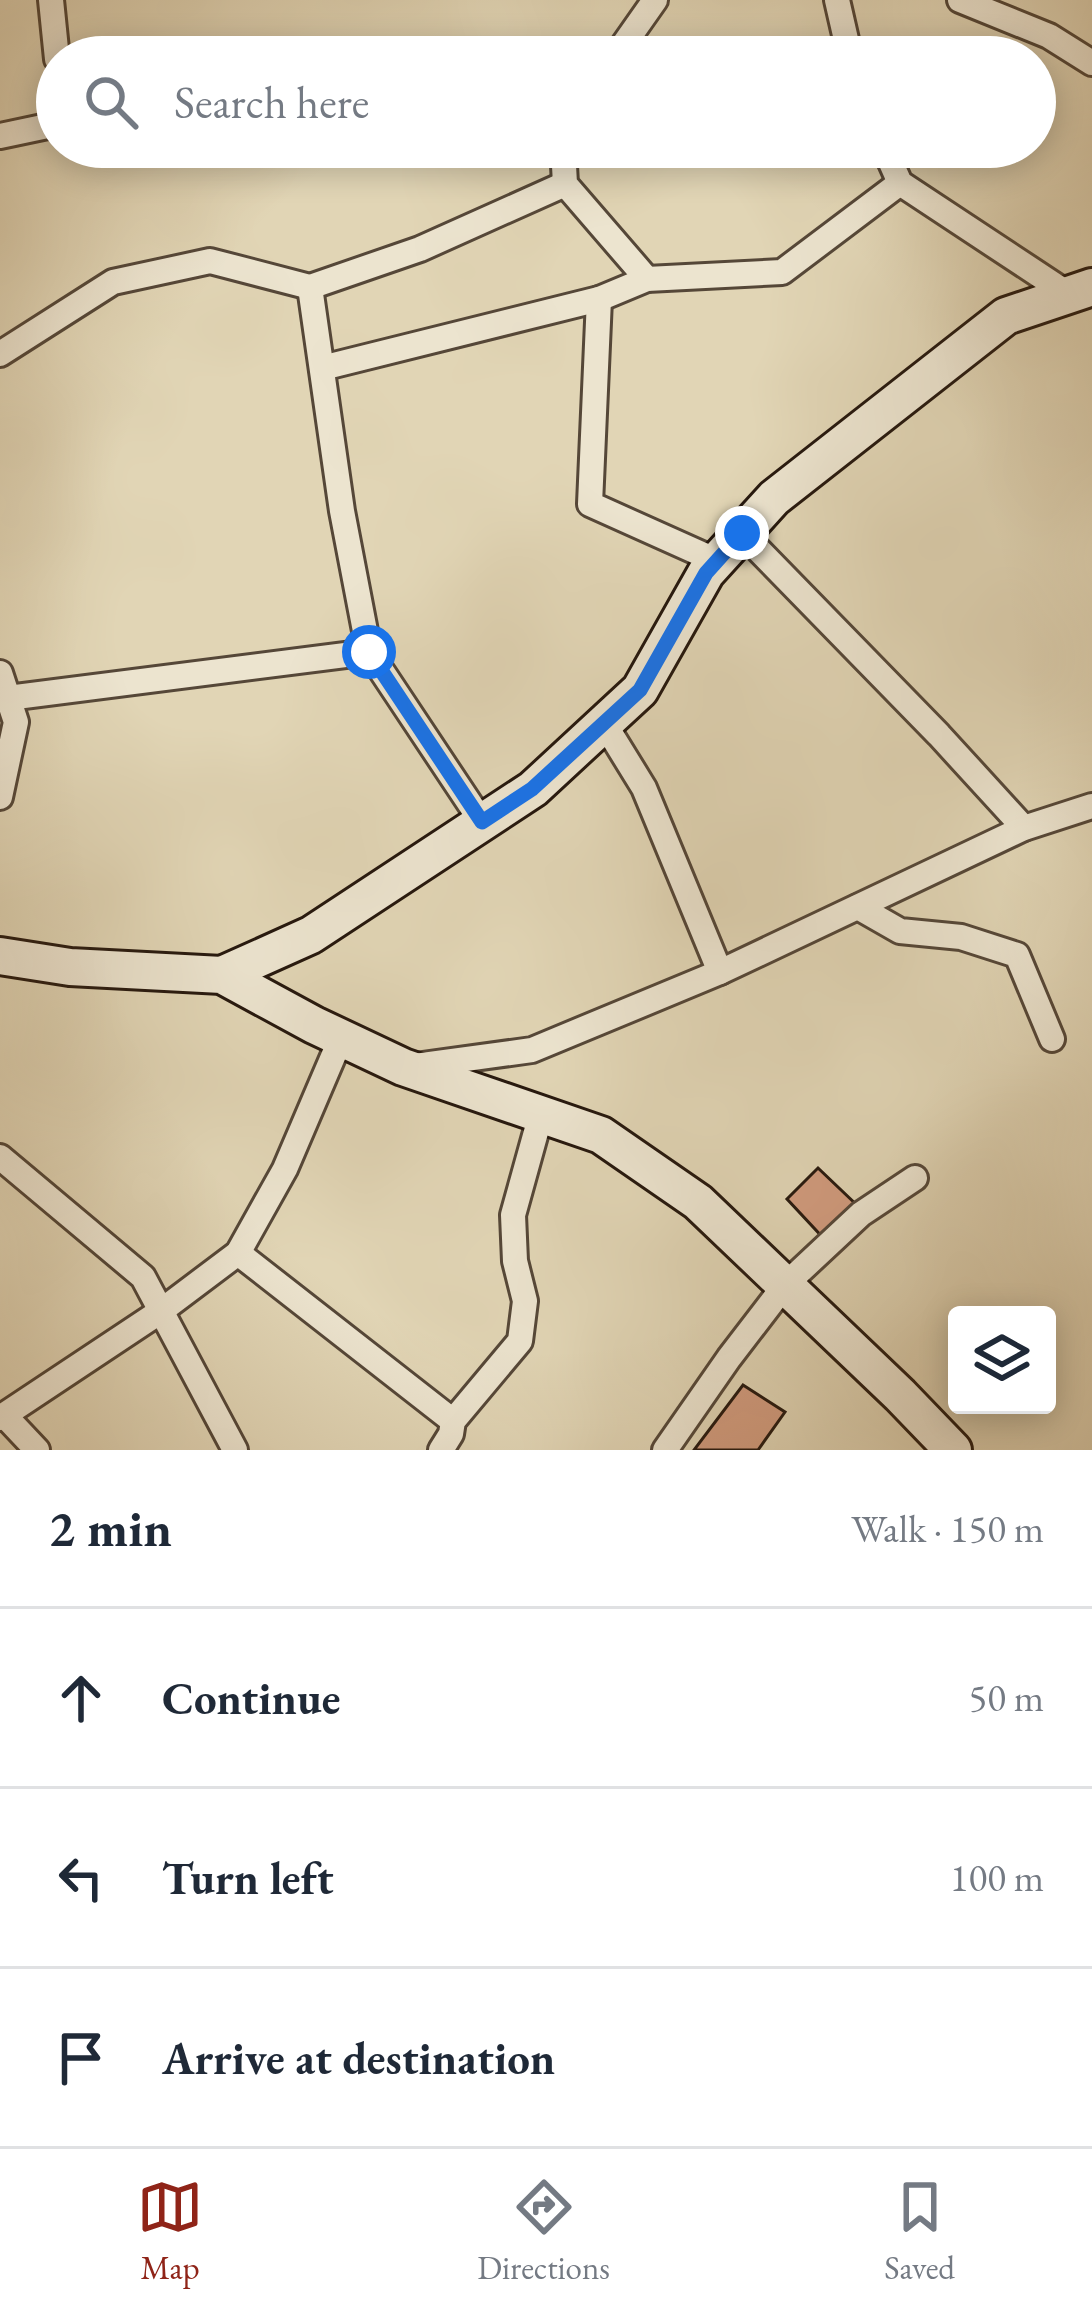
<!DOCTYPE html>
<html lang="en">
<head>
<meta charset="utf-8">
<style>
  body { margin:0; font-family:"EB Garamond",serif; background:#f2f2f3; color:#1f2937 }
  .controls { position:absolute; right:36px; bottom:36px; display:grid; overflow:hidden; border-radius:12px; box-shadow:0 6px 30px #0003 }
  .controls button { width:108px; height:108px; display:grid; place-items:center; padding:0; border:0; border-bottom:3px solid #e0e1e3; background:#fff; color:#1f2937; font:60px sans-serif }
  .stop { position:absolute; width:36px; height:36px; margin:-27px; border:9px solid #1a73e8; border-radius:50%; background:#fff }
  .stop.end { background:#1a73e8; border-color:#fff; box-shadow:0 3px 12px #0008 }
  .list { margin:0; padding:0; list-style:none }
  h2 { display:flex; justify-content:space-between; align-items:center; height:156px; margin:0; padding:0 48px; font-size:51px }
  h2 small { font-size:39px; font-weight:400; color:#747a83 }
  .list li { display:grid; grid-template-columns:78px 1fr auto; gap:36px; align-items:center; box-sizing:border-box; height:180px; padding:0 48px; border-top:3px solid #e0e1e3 }
  .list b { display:block; font-size:45px; white-space:nowrap }
  .list em { font-size:39px; font-style:normal; color:#747a83 }
  .icon { flex:none; width:66px; height:66px; fill:none; stroke:currentColor; stroke-width:2; stroke-linecap:round; stroke-linejoin:round }
  .map { position:relative; flex:none; width:1092px; height:1450px; overflow:hidden }
  .search { position:absolute; background:#fff; box-shadow:0 6px 30px #0003; left:36px; right:36px; top:36px; height:132px; display:flex; align-items:center; gap:30px; box-sizing:border-box; padding:0 42px; border-radius:66px; color:#747a83; font-size:45px }
  .sheet { height:696px; background:#fff }
  nav { display:flex; justify-content:space-around; align-items:center; box-sizing:border-box; height:168px; border-top:3px solid #e0e1e3; background:#fff; font-size:33px; color:#747a83 }
  nav a { display:grid; justify-items:center; gap:6px }
  nav .on { color:#8f2418 }
  .map>svg:first-child { display:block }
</style>
</head>
<body>
<div class="map">
<svg width="1092" height="1450" viewBox="0 0 1092 1450">
  <rect width="100%" height="100%" fill="#e1d5b5"/>
  <filter id="stains"><feTurbulence type="fractalNoise" baseFrequency=".00167" numOctaves="4"/><feColorMatrix values="0 0 0 0 .2 0 0 0 0 .09 0 0 0 0 .02 0 0 0 .5 -.17"/></filter>
  <radialGradient id="worn" r=".72"><stop offset=".6" stop-color="#630" stop-opacity="0"/><stop offset="1" stop-color="#630" stop-opacity=".3"/></radialGradient>
  <!-- building -->
  <g fill="#d19b7e" stroke="#26180e" stroke-width="3">
    <polygon points="818,1168 862,1210 828,1243 787,1199"/>
    <polygon points="743,1385 785,1412 758,1450 694,1450"/>
  </g>
  <g fill="none" stroke-linecap="round" stroke-linejoin="round">
    <!-- street casing -->
    <g stroke="#554738" stroke-width="30">
      <g id="street">
        <polyline points="51,0 57,59"/>
        <polyline points="837,0 850,57"/>
        <polyline points="960,0 1049,36 1092,63"/>
        <polyline points="615,57 655,0"/>
        <polyline points="0,136 57,124"/>
        <polyline points="563,147 565,184 647,279"/>
        <polyline points="884,147 900,183 1068,294"/>
        <polyline points="310,287 342,511 369,652 482,822"/>
        <polyline points="599,299 590,504 717,561"/>
        <polyline points="0,354 113,282 210,261 310,287 420,249 565,184"/>
        <polyline points="322,368 599,299 647,279 782,272 900,183"/>
        <polyline points="742,533 939,735 1024,828"/>
        <polyline points="0,673 16,722 0,797"/>
        <polyline points="8,698 369,652"/>
        <polyline points="604,723 644,788 720,972"/>
        <polyline points="858,907 900,931 961,937 1017,955 1052,1039"/>
        <polyline points="415,1066 532,1050 720,972 1024,828 1092,806"/>
        <polyline points="0,1157 143,1277 235,1450"/>
        <polyline points="238,1253 453,1421"/>
        <polyline points="5,1416 37,1450"/>
        <polyline points="0,1418 161,1311 238,1253 285,1169 341,1038"/>
        <polyline points="441,1450 451,1434 453,1421 520,1341 525,1301 515,1261 513,1215 541,1114"/>
        <polyline points="665,1450 729,1358 785,1285 861,1214 915,1178"/>
      </g>
    </g>
    <!-- secondary casing -->
    <g stroke="#26180e" stroke-width="42">
      <g id="secondary">
        <polyline points="0,956 70,967 222,975 314,1025 403,1067 601,1135 698,1202 900,1395 953,1450"/>
        <polyline points="222,975 311,935 533,789 640,690 706,573 774,498 1006,316 1092,287"/>
      </g>
    </g>
    <!-- street -->
    <use href="#street" stroke="#ece4cf" stroke-width="24"/>
    <!-- secondary -->
    <use href="#secondary" stroke="#ece4cf" stroke-width="36"/>
  </g>
  <g fill="none" stroke-linecap="round" stroke-linejoin="round">
    <!-- route -->
    <polyline stroke="#1a73e8" stroke-width="15" points="369,652 482,822 532,789 640,690 706,573 742,533"/>
  </g>
  <rect width="100%" height="100%" filter="url(#stains)"/>
  <rect width="100%" height="100%" fill="url(#worn)"/>
</svg>
<div class="controls">
<button><svg class="icon" aria-label="layers" viewBox="0 0 24 24"><path d="M12 4l9 5-9 5-9-5zM3 14l9 5 9-5"/></svg></button>
</div>
<div class="stop" style="left:369px;top:652px"></div>
<div class="stop end" style="left:742px;top:533px"></div>
<div class="search"><svg class="icon" aria-label="search" viewBox="0 0 24 24"><circle cx="10" cy="10" r="6"/><path d="M15 15l6 6"/></svg>Search here</div>
</div>
<section class="sheet">
<h2>2 min<small>Walk · 150 m</small></h2>
<ul class="list">
<li><svg class="icon" aria-label="ahead" viewBox="0 0 24 24"><path d="M12 20V5M6 11l6-6 6 6"/></svg><div><b>Continue</b></div><em>50 m</em></li>
<li><svg class="icon" aria-label="left" viewBox="0 0 24 24"><path d="M17 20v-9H6M10 6l-5 5 5 5"/></svg><div><b>Turn left</b></div><em>100 m</em></li>
<li><svg class="icon" aria-label="arrive" viewBox="0 0 24 24"><path d="M6 21V4h12l-3 4 3 4H6"/></svg><div><b>Arrive at destination</b></div></li>
</ul>
</section>
<nav>
<a class="on"><svg class="icon" aria-label="map" viewBox="0 0 24 24"><path d="M3 6l6-2 6 2 6-2v14l-6 2-6-2-6 2zM9 4v14M15 6v14"/></svg>Map</a>
<a><svg class="icon" aria-label="directions" viewBox="0 0 24 24"><path d="M12 3l9 9-9 9-9-9zM9 14v-3h6M13 9l2 2-2 2"/></svg>Directions</a>
<a><svg class="icon" aria-label="saved" viewBox="0 0 24 24"><path d="M7 4h10v16l-5-4-5 4z"/></svg>Saved</a>
</nav>
</body>
</html>
